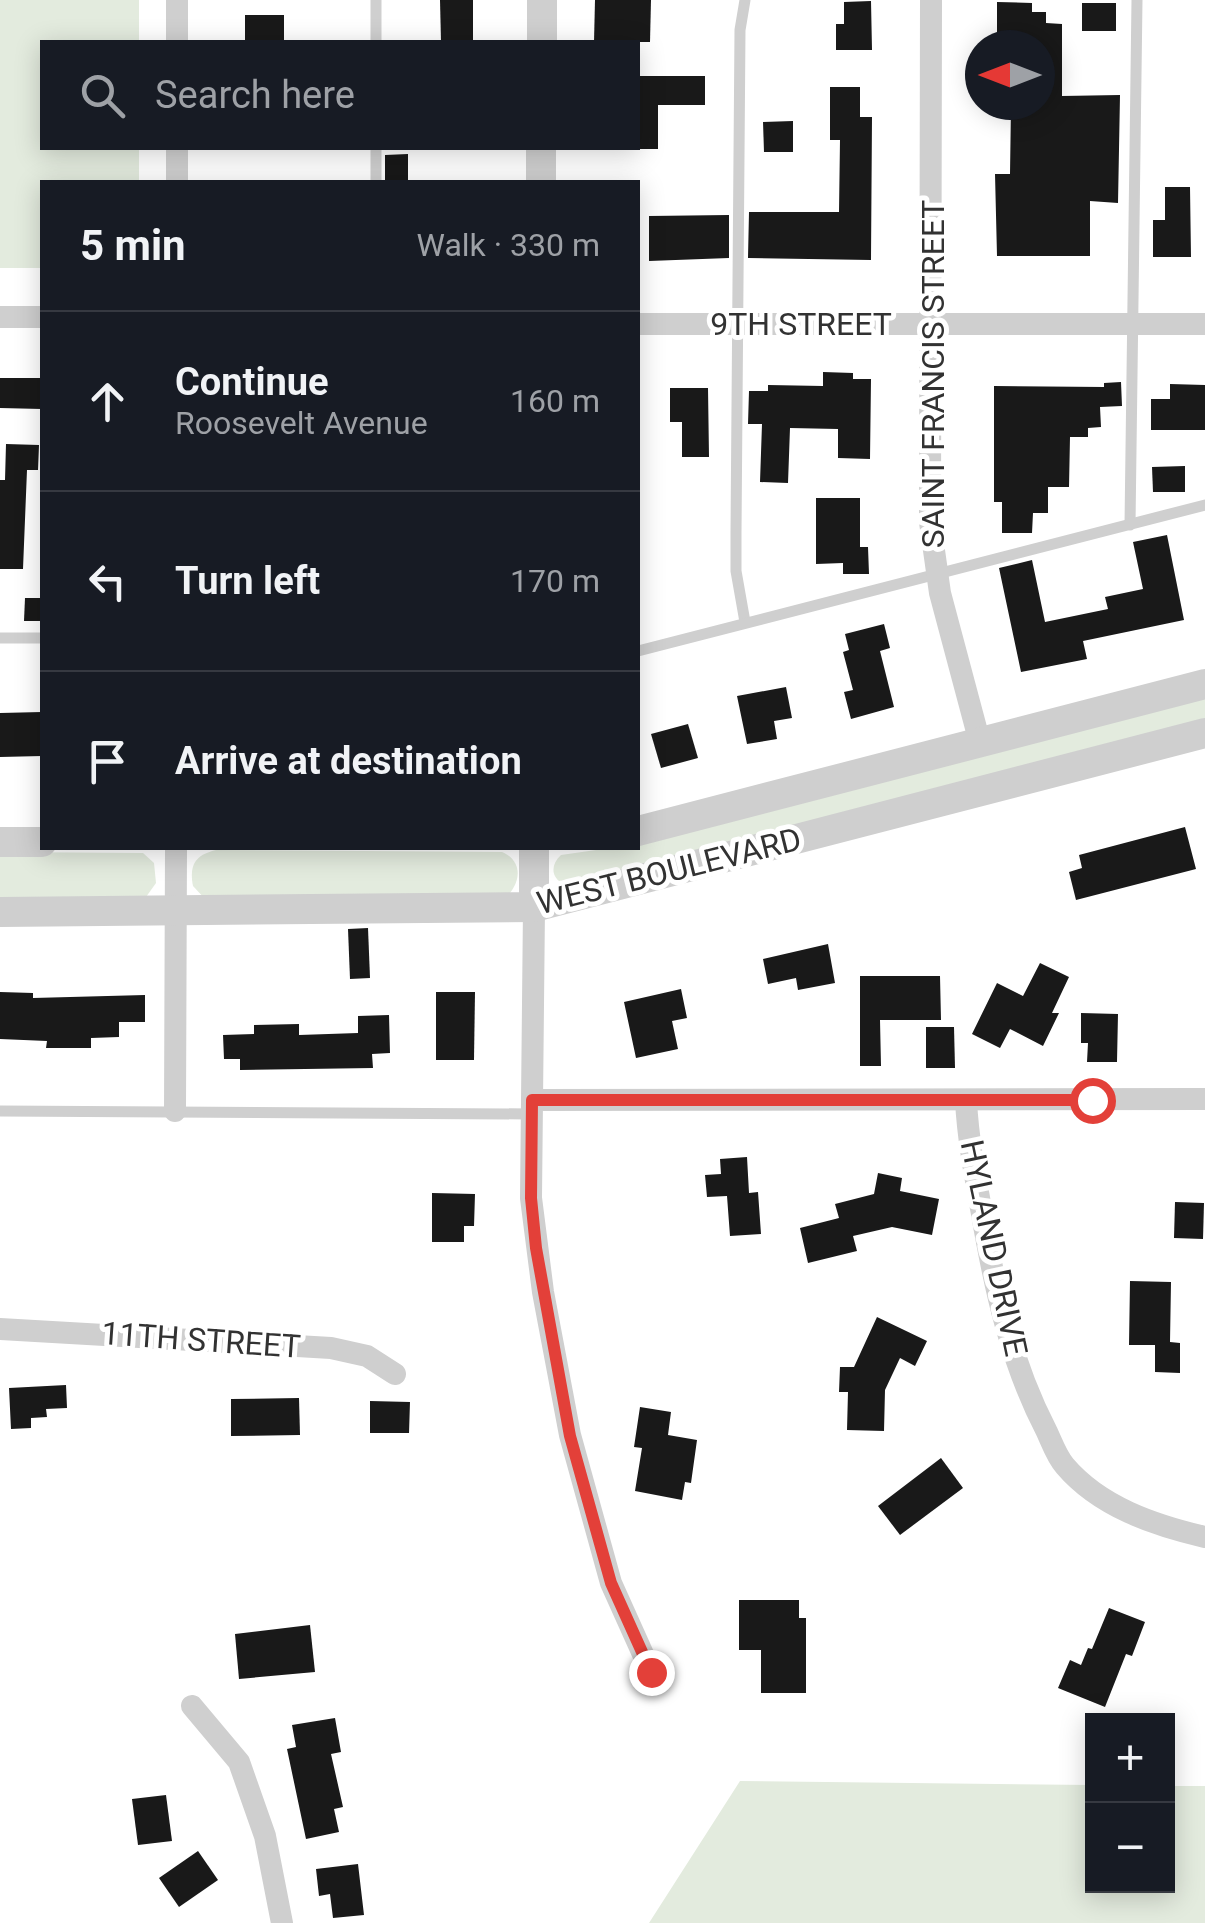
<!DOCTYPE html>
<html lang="en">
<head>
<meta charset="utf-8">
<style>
  body { margin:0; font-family:Roboto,sans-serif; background:#242831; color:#f1f3f6 }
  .controls { position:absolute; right:30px; bottom:30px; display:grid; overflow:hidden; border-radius:0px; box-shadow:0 5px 25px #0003 }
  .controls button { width:90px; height:90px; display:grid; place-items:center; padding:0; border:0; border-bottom:2px solid #363941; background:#171b24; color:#f1f3f6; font:50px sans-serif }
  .compass { position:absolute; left:965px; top:30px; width:90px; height:90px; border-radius:50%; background:#171b24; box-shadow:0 5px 25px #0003; rotate:270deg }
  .stop { position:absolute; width:30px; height:30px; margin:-22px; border:8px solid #e34039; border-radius:50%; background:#fff }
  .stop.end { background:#e34039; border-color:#fff; box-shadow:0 2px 10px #0008 }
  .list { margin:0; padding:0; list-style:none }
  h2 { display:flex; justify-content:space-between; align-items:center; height:130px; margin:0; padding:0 40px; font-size:42px }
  h2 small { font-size:32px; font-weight:400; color:#9ea1a6 }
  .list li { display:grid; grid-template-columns:65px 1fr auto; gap:30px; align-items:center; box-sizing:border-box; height:180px; padding:0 40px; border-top:2px solid #363941 }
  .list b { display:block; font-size:38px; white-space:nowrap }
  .list p { margin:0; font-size:32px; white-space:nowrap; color:#9ea1a6 }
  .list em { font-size:32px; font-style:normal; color:#9ea1a6 }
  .icon { flex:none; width:55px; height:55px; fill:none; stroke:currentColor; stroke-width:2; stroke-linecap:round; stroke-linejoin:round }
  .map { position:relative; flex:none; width:1205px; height:1923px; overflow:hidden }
  .search { position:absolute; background:#171b24; box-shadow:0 5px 25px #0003; left:40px; top:40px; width:600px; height:110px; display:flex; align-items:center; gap:25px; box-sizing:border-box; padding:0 35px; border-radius:0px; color:#9ea1a6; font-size:38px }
  .panel { position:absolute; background:#171b24; box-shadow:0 5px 25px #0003; left:40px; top:180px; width:600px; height:670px; border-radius:0px }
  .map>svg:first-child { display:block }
</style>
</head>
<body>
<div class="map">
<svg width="1205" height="1923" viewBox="0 0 1205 1923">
  <rect width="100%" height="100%" fill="#fff"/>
  <!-- green -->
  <g fill="#e3ebde">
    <polygon points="0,0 139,0 139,42 42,42 42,148 139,148 139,182 42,182 42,268 0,268"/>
    <path d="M1205,692V720L564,884C551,878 550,865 561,855L610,848H638V840Z"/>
    <path d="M216,850L502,852C521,860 522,879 509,894L206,900L193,886C189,865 195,855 216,850Z"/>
    <polygon points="0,852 143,853 154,863 156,883 146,897 0,900"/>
    <polygon points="740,1781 1092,1785 1092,1886 1168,1886 1168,1786 1205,1786 1205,1923 649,1923"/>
  </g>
  <!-- building -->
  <g fill="#191919">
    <polygon points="440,0 473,0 473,42 441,42"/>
    <polygon points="595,0 651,0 650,42 594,42"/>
    <polygon points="871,1 872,50 836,50 836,24 844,24 844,2"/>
    <polygon points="997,2 1032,3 1032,12 1046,12 1046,23 1062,24 1062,96 1120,95 1118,203 1090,201 1090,256 997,256 995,174 1010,174 1011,105 1040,105 1040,45 997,45"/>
    <rect x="1082" y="3" width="34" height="28"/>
    <rect x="245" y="15" width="39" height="27"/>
    <polygon points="638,76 705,76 705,105 658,105 658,149 638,149"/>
    <polygon points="830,87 860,87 860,117 872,117 871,260 748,258 749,212 839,212 840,140 830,140"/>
    <polygon points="793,121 793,152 764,152 763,122"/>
    <polygon points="408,154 408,182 385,182 385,155"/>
    <polygon points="1165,187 1190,187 1191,257 1153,257 1153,220 1165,220"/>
    <polygon points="729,215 729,258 649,261 649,216"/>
    <polygon points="823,372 853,373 853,379 871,379 870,459 838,458 838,429 790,428 788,483 760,482 762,424 748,424 749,391 768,391 768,385 823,386"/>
    <polygon points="0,378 42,378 42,409 0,408"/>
    <polygon points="1121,382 1122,406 1100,407 1101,427 1088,428 1088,437 1070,437 1069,487 1048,487 1048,513 1033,513 1032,533 1002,533 1002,502 994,502 994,386 1104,387 1104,383"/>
    <polygon points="1170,384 1205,385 1205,430 1151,430 1151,399 1170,399"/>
    <polygon points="670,388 708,388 709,457 682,457 682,422 670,422"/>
    <polygon points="6,444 39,445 38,470 27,470 23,569 0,569 0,480 5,480"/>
    <polygon points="1185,466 1185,492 1153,492 1152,467"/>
    <polygon points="816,498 860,498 860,547 868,547 869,574 843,574 843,563 816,564"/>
    <polygon points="1167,535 1184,620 1083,641 1087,659 1021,672 999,568 1032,560 1045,622 1108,609 1105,597 1143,589 1133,542"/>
    <polygon points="25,598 42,598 42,621 24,621"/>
    <polygon points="884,624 890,648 880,651 894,707 851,719 844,692 853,690 843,652 849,650 845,634"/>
    <polygon points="786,687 792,718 774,721 777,739 747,744 737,696"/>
    <polygon points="42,712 42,756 0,757 0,713"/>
    <polygon points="688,724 698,758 661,768 651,734"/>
    <polygon points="1185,827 1196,869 1076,900 1069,872 1082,868 1079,855"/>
    <polygon points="368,928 370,978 350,979 348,929"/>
    <polygon points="828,944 835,983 798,990 796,978 768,984 763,959"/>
    <polygon points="1040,963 1069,977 1052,1013 1059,1013 1043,1046 1010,1029 1000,1048 972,1034 997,983 1023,996"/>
    <polygon points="860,976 940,976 941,1020 880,1020 881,1066 860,1066"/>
    <polygon points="681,989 687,1018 672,1021 678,1049 636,1058 624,1002"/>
    <polygon points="0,992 33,993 33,998 145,995 145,1022 119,1022 119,1037 91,1038 91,1048 46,1048 47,1041 0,1039"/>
    <polygon points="436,992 475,992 474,1060 436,1060"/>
    <polygon points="1081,1013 1118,1014 1117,1062 1087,1062 1088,1043 1081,1043"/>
    <polygon points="389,1015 390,1053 372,1054 373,1068 240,1070 240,1059 224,1059 223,1035 254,1034 254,1025 299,1024 299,1035 358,1033 358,1016"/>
    <polygon points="926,1027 954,1027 955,1068 926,1068"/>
    <polygon points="747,1157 749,1193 758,1192 761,1234 730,1236 727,1196 707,1197 705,1175 721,1174 720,1159"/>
    <polygon points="878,1173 902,1178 900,1191 939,1199 932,1235 892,1227 853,1236 857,1251 808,1263 800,1228 839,1218 835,1204 874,1194"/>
    <polygon points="432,1193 475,1194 474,1226 464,1226 464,1242 432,1242"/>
    <polygon points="1175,1202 1204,1203 1203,1239 1174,1238"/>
    <polygon points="1130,1281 1171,1282 1170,1342 1180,1343 1180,1373 1155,1372 1155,1345 1129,1345"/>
    <polygon points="877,1317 927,1341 915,1366 900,1358 885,1390 884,1431 847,1430 848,1392 839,1392 840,1367 854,1367"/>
    <polygon points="66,1385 67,1408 46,1409 47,1417 31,1418 31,1428 11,1429 9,1388"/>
    <polygon points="299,1398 300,1435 231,1436 231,1399"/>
    <polygon points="370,1401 410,1402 409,1433 370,1433"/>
    <polygon points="640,1407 671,1412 668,1435 697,1440 691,1483 685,1482 682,1500 635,1491 642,1448 634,1447"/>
    <polygon points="941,1458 963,1488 900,1535 878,1506"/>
    <polygon points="739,1600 799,1600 799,1618 806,1618 806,1693 761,1693 761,1650 739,1650"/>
    <polygon points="1109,1608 1145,1622 1132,1656 1126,1654 1105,1707 1058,1688 1070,1660 1081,1665 1088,1648 1092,1649"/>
    <polygon points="310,1625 315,1672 239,1679 235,1634"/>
    <polygon points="335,1718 341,1752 331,1754 343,1807 334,1809 339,1832 306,1839 287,1749 296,1747 292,1725"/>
    <polygon points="166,1795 172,1841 138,1845 132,1799"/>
    <polygon points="198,1851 218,1880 179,1907 159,1878"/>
    <polygon points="358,1864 364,1915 333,1918 330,1894 319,1896 316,1869"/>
  </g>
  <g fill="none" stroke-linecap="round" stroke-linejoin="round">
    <!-- service -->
    <g stroke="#cfcfcf" stroke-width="11">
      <polyline points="376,0 376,42"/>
      <polyline points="745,0 740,30 736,533 736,571 745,622"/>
      <polyline points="376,148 376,182"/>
      <polyline points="1130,525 1137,0"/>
      <polyline points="0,638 42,638"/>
      <polyline points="638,651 1205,505"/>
      <polyline points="0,1111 531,1114"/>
    </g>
    <!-- minor -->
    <g stroke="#cfcfcf" stroke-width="22">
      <polyline points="931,0 930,522 940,593 980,743"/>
      <polyline points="177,42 177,0"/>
      <polyline points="177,182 177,148"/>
      <polyline points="0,317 42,317"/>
      <polyline points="638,324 1205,324"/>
      <polyline points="534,907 531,1198 543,1292 570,1435 611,1583 651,1672"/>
      <polyline points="532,1100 1205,1099"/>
      <path d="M966,1101C968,1139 975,1176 982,1214C995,1290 1011,1363 1047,1432C1052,1443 1057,1457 1065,1466C1100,1507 1154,1525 1205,1537"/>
      <polyline points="175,1111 176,848"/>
      <polyline points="0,1329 331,1348 367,1356 395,1374"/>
      <polyline points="192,1706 239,1762 265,1836 282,1923"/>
    </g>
    <!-- tertiary -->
    <g stroke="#cfcfcf" stroke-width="30">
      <polyline points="542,42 542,0"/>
      <polyline points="541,182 541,148"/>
      <polyline points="638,831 1205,684"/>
      <polyline points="0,842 42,842"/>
      <polyline points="534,848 534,907"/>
      <polyline points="0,912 534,907 1205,733"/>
    </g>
  </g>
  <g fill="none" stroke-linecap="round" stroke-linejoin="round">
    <!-- route -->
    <polyline stroke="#e34039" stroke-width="12" points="651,1672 611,1583 570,1436 536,1248 531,1198 532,1100 1092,1100"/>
  </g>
  <g text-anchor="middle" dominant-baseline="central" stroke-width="10" stroke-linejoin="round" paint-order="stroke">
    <!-- street labels -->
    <g font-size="32" fill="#323232" stroke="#fff">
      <text x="801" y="324">9TH STREET</text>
      <text transform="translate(933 374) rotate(-90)">SAINT FRANCIS STREET</text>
      <text transform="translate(669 871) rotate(-14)">WEST BOULEVARD</text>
      <text transform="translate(994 1248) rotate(78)">HYLAND DRIVE</text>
      <text transform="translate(201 1340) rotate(4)">11TH STREET</text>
    </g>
  </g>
</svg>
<div class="controls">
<button>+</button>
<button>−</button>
</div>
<svg class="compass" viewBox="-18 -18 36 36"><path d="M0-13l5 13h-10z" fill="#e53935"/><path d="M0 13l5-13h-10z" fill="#9ea1a6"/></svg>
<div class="stop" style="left:1092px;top:1100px"></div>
<div class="stop end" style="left:651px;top:1672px"></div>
<div class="search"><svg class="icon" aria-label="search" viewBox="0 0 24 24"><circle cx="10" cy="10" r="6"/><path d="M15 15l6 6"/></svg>Search here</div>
<section class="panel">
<h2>5 min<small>Walk · 330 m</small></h2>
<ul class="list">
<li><svg class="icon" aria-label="ahead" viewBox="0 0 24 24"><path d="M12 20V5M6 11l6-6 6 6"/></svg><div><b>Continue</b><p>Roosevelt Avenue</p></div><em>160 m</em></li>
<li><svg class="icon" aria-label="left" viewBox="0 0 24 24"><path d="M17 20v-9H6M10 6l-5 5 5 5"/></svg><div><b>Turn left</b></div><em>170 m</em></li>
<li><svg class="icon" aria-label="arrive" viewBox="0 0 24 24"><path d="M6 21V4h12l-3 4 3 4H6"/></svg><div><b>Arrive at destination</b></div></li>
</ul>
</section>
</div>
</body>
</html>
